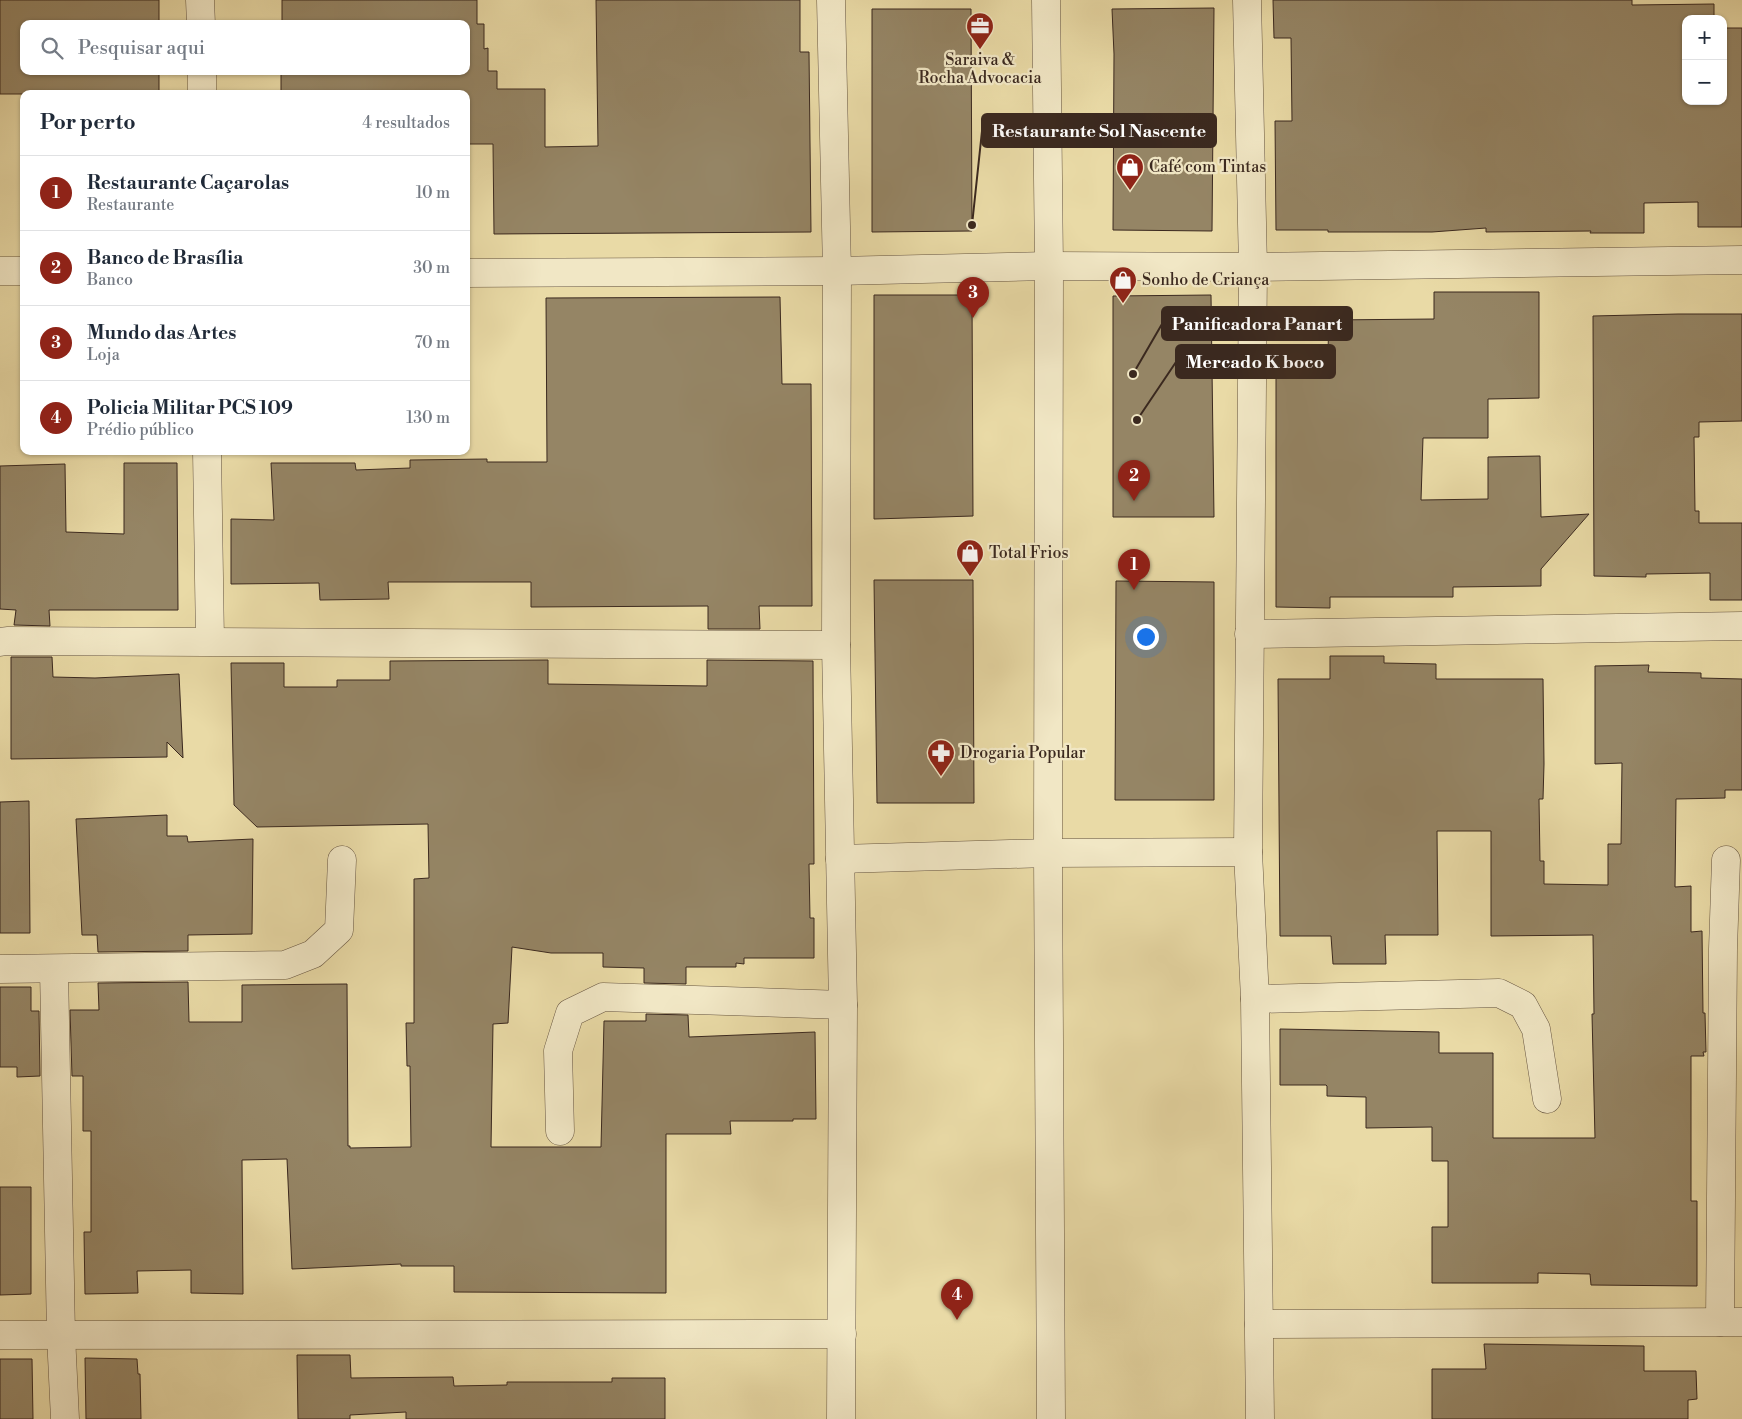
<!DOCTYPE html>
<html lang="pt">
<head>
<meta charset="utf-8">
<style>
  body { margin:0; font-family:"Libre Bodoni",serif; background:#f6f6f7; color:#1f2937 }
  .controls { position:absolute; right:15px; top:15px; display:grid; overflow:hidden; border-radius:10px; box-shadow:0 1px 4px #0004 }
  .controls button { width:45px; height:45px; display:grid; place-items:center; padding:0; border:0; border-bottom:1px solid #e0e1e3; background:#fff; color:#1f2937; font:25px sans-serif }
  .you { position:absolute; left:1145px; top:636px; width:18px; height:18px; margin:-12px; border:4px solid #fff; border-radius:50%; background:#1a73e8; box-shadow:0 0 0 8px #1a73e833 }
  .badge { display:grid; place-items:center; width:32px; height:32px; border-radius:50%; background:#8f2418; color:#fff; font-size:16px; font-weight:700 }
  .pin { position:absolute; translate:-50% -41px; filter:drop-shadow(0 1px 2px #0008) }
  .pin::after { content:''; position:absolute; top:26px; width:18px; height:15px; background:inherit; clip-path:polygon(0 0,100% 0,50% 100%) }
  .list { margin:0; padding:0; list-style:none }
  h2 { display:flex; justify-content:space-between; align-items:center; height:65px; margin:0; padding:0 20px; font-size:21px }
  h2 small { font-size:16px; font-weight:400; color:#747a83 }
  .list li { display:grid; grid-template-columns:32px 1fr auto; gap:15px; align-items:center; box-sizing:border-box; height:75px; padding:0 20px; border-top:1px solid #e0e1e3 }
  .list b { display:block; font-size:19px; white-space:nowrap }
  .list p { margin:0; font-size:16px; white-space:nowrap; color:#747a83 }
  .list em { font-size:16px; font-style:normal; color:#747a83 }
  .icon { flex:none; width:28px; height:28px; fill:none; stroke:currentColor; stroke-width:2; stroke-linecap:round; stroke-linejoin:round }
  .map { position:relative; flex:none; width:1742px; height:1419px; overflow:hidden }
  .search { position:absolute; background:#fff; box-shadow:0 1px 4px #0004; left:20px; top:20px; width:450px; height:55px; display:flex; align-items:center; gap:12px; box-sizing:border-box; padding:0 18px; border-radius:10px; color:#747a83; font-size:19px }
  .panel { position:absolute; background:#fff; box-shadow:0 1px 4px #0004; left:20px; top:90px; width:450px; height:365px; border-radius:10px }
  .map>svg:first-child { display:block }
</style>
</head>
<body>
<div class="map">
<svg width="1742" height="1419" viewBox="0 0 1742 1419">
  <rect width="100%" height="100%" fill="#e9daa6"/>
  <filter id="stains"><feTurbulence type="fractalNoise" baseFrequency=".004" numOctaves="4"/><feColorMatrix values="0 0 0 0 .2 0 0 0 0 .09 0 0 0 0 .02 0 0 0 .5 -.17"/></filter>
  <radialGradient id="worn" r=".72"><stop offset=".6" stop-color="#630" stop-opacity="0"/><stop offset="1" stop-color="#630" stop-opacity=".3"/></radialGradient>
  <!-- building -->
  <g fill="#958565" stroke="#3b291f">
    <polygon points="0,0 159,0 159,24 24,24 24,71 159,71 159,94 0,94"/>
    <polygon points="282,0 477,0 477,24 484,24 484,49 488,48 488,71 497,71 497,89 545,89 545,147 598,146 596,0 800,0 800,52 809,52 811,232 494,234 493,144 466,144 466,94 281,94 281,71 466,71 466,24 282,24"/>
    <polygon points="1273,0 1632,0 1632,5 1714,4 1714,19 1686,19 1686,101 1723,101 1723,28 1742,28 1742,227 1698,227 1698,202 1644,203 1644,233 1590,233 1591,231 1486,232 1486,228 1432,232 1328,232 1328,230 1276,230 1275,121 1292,121 1291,38 1274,38"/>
    <polygon points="1214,8 1212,231 1113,230 1114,54 1112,9"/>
    <polygon points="872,9 971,9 972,231 872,232"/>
    <polygon points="1434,292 1539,292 1539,398 1488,399 1488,438 1423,438 1421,500 1488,499 1488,457 1540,456 1541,517 1589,514 1541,569 1541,586 1453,587 1453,597 1330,597 1330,608 1276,607 1276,351 1328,350 1329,320 1434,319"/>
    <polygon points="874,295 972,295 973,516 874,519"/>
    <polygon points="1211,295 1214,517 1113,517 1113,296"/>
    <polygon points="780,297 782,384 811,384 812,606 759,606 760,629 708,629 708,606 531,607 531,582 388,582 389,599 320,600 319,583 231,584 231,519 274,520 271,463 355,463 356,470 410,468 410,460 487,459 487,462 547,462 546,298"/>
    <polygon points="1678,314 1742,314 1742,421 1699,422 1699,437 1694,437 1695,511 1699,511 1699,523 1742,523 1742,600 1710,600 1710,573 1646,574 1646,577 1594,576 1593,316"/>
    <polygon points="124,463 177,463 178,610 49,610 50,626 14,625 16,610 0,609 0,466 65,464 66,532 124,534"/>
    <polygon points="874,580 973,580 974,803 877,803"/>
    <polygon points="1116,581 1214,582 1214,800 1115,800"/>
    <polygon points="1330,656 1384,656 1384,663 1436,664 1436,679 1543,679 1544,764 1543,799 1539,799 1540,861 1544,861 1544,884 1608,885 1608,844 1621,844 1622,763 1595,764 1595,666 1649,665 1648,672 1701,673 1701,678 1742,679 1742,790 1725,790 1725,798 1676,799 1675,887 1691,886 1691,932 1702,931 1703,1013 1705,1013 1706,1052 1703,1052 1704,1056 1691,1056 1691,1201 1697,1201 1697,1286 1591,1285 1590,1274 1538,1273 1538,1283 1432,1283 1432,1227 1448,1227 1448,1161 1432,1161 1432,1127 1366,1128 1366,1097 1327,1096 1327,1086 1326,1085 1280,1085 1280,1029 1439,1032 1439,1053 1493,1053 1493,1138 1595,1138 1592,1014 1594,1014 1593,935 1491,936 1491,831 1437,831 1438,935 1385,935 1386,964 1333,964 1331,936 1280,936 1278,679 1330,679"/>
    <polygon points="11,657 52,657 53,677 95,678 179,674 183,758 167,742 167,757 11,759"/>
    <polygon points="548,660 548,684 707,686 707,660 813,661 814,864 809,864 810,918 814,918 814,958 744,958 744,964 736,963 736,967 686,967 686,984 644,983 644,968 603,967 603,953 551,953 512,947 508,1023 493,1024 491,1147 601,1147 604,1021 646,1021 646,1014 688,1015 689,1037 815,1032 816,1119 793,1119 793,1121 730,1121 731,1134 666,1134 666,1293 454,1292 454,1266 401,1266 401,1264 292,1269 287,1159 242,1160 243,1294 191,1293 191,1270 137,1271 138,1293 85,1294 84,1232 91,1232 91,1131 83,1131 83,1076 72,1076 70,1010 99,1010 98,983 188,982 189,1022 242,1022 242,985 347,984 348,1146 350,1146 350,1148 411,1147 410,1066 407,1066 406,1023 414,1023 414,879 429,878 428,824 257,827 234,805 231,663 284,663 284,687 337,687 337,680 390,680 390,661"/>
    <polygon points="29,801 30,933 0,933 0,802"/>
    <polygon points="167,815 167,836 187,836 188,842 253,839 252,934 188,935 188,951 98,952 97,935 82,935 76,819"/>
    <polygon points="0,987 31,987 31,1011 39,1011 40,1076 17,1077 17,1067 0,1067"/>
    <polygon points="0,1187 31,1187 31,1294 0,1295"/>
    <polygon points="1484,1344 1644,1346 1644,1371 1696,1371 1697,1399 1688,1400 1688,1419 1432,1419 1432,1369 1486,1369"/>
    <polygon points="297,1355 350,1355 351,1378 453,1377 454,1386 507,1385 507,1382 612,1382 612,1378 665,1378 665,1419 406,1419 406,1412 350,1415 350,1419 298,1419"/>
    <polygon points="85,1358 137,1359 138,1374 140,1374 141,1419 86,1419"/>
    <polygon points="0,1359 32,1359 33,1419 0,1419"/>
  </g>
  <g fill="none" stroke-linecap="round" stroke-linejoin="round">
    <!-- minor casing -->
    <g stroke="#665541" stroke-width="29">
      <g id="minor">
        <polyline points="200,0 201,24"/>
        <polyline points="831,0 837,271 836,645 843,1005 841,1419"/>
        <polyline points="1046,0 1049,266 1048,853 1051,1419"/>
        <polyline points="1247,0 1253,267 1248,852 1255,999 1260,1419"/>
        <polyline points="202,71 202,94"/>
        <polyline points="0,271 24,271"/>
        <polyline points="466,273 837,271 1049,266 1253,267 1742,260"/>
        <polyline points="207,451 210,641"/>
        <polyline points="1249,634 1742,626"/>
        <polyline points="0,642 7,641 836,645"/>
        <polyline points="840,859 1048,853 1248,852"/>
        <polyline points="0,969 285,965 313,954 339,930 342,860"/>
        <polyline points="54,969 61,1335 65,1419"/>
        <polyline points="1255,999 1499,993 1523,1005 1536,1029 1547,1099"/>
        <polyline points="560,1131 558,1051 570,1013 603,997 843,1005"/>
        <polyline points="1720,1322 1723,949 1726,860"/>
        <polyline points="1259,1324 1742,1322"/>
        <polyline points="0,1335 842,1334"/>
      </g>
    </g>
    <!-- minor -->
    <use href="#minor" stroke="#f1e7c5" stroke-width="28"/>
  </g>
  <!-- icons -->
  <defs>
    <g id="office-pin" transform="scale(1.4375)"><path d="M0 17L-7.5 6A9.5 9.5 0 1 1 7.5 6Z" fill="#8f2418" stroke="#f1e7c5"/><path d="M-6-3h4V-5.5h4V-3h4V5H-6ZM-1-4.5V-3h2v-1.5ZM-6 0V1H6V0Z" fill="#fff"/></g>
    <g id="shop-pin" transform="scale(1.4375)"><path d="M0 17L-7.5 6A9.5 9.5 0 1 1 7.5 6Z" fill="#8f2418" stroke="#f1e7c5"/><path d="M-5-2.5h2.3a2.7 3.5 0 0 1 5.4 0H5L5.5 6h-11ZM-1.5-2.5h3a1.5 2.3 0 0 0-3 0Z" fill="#fff"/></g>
    <g id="pharmacy-pin" transform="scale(1.4375)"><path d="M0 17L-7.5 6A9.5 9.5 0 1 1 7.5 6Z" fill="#8f2418" stroke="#f1e7c5"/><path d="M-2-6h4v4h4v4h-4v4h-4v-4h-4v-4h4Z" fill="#fff"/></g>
  </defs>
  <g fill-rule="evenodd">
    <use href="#office-pin" x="980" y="26"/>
    <use href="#shop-pin" x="1130" y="167"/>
    <use href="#shop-pin" x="1123" y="280"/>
    <use href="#shop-pin" x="970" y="553"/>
    <use href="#pharmacy-pin" x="941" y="753"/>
  </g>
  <g text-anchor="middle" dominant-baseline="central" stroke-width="4.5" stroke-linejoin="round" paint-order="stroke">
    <!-- poi labels -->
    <g font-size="16" fill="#3b291f" stroke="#f1e7c5" text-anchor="start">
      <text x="980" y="60" text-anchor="middle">Saraiva &amp;<tspan x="980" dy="18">Rocha Advocacia</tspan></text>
      <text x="1149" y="167">Café com Tintas</text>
      <text x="1142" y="280">Sonho de Criança</text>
      <text x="989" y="553">Total Frios</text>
      <text x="960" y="753">Drogaria Popular</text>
    </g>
  </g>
  <!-- callouts -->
  <path fill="none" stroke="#3b291f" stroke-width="2" d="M972 225L982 131M1133 374L1162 324M1137 420L1176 362"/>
  <g fill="#3b291f" stroke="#f1e7c5" stroke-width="2">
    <circle cx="972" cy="225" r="5"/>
    <circle cx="1133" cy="374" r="5"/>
    <circle cx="1137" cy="420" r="5"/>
  </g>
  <g fill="#3b291f" stroke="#3b291f" stroke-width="2">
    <rect x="982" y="114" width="234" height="33" rx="5"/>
    <rect x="1162" y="307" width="190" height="33" rx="5"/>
    <rect x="1176" y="345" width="159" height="33" rx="5"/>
  </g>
  <g font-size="18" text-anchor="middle" font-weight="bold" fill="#fff">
    <text x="1099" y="137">Restaurante Sol Nascente</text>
    <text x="1257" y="330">Panificadora Panart</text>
    <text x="1255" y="368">Mercado K boco</text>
  </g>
  <rect width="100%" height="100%" filter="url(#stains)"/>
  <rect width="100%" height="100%" fill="url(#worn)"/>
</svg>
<div class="controls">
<button>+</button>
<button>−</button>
</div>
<div class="you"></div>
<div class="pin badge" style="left:1134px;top:590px">1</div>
<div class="pin badge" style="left:1134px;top:501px">2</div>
<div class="pin badge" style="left:973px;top:318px">3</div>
<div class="pin badge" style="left:957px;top:1320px">4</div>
<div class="search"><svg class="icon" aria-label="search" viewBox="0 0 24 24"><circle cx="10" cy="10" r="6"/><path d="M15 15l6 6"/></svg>Pesquisar aqui</div>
<section class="panel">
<h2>Por perto<small>4 resultados</small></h2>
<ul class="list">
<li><span class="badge">1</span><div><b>Restaurante Caçarolas</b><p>Restaurante</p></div><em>10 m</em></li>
<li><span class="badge">2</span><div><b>Banco de Brasília</b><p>Banco</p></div><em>30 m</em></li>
<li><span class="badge">3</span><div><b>Mundo das Artes</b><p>Loja</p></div><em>70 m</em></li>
<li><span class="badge">4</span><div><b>Policia Militar PCS 109</b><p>Prédio público</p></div><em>130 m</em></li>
</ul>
</section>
</div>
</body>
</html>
